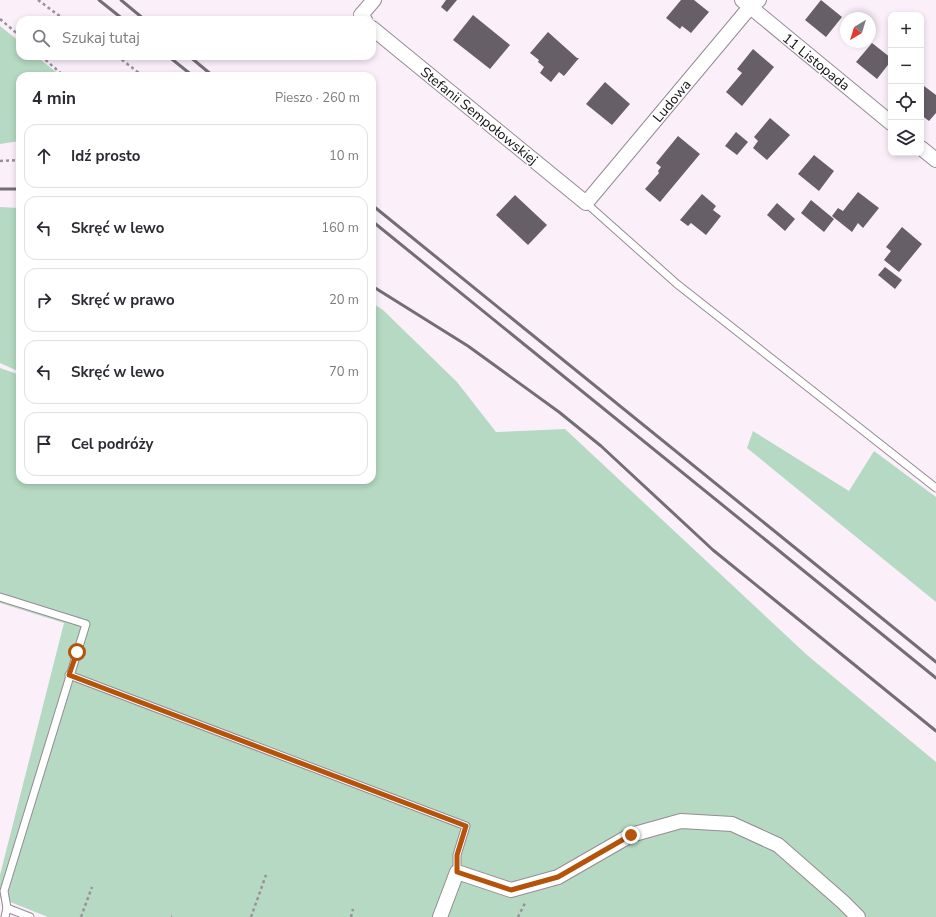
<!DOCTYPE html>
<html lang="pl">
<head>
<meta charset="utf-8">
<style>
  body { margin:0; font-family:"Nunito Sans",sans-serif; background:#f2f2f3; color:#2b2b33 }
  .controls { position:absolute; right:12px; top:12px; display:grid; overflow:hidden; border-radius:8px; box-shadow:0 2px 6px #0003 }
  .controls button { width:36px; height:36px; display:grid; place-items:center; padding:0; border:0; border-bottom:1px solid #e1e1e2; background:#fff; color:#2b2b33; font:20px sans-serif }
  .compass { position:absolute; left:840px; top:12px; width:36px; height:36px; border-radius:50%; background:#fff; box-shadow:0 2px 6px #0003; rotate:218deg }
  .stop { position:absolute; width:12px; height:12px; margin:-9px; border:3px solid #b45309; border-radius:50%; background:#fff }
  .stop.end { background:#b45309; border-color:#fff; box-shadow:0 1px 4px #0008 }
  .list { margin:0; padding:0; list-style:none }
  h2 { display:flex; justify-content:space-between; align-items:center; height:52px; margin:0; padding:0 16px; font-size:17px }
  h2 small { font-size:13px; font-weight:400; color:#7c7c81 }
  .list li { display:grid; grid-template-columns:26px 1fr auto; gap:12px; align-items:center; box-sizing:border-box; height:64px; margin:0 8px 8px; padding:0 8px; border:1px solid #e1e1e2; border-radius:12px }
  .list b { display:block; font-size:15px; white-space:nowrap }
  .list em { font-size:13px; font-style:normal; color:#7c7c81 }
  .icon { flex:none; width:22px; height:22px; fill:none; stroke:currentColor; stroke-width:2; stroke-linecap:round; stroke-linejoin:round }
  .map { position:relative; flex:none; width:936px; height:917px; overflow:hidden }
  .search { position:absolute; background:#fff; box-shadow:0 2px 6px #0003; left:16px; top:16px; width:360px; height:44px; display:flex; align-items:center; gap:10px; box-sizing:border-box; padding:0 14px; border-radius:12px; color:#7c7c81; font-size:15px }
  .panel { position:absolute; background:#fff; box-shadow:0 2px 6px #0003; left:16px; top:72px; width:360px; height:412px; border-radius:12px }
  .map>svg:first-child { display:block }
</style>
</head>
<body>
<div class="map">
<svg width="936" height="917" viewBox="0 0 936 917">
  <rect width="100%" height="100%" fill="#fbf0fa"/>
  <!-- green -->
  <g fill="#b5d9c2">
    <polygon points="0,26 20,42 20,56 36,56 61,76 20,76 20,141 0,144"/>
    <polygon points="0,207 20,208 20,372 0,363"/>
    <polygon points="372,303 383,310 457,382 496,432 565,429 807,655 936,762 936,917 48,917 0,898 0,875 64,623 0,603 0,368 20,375 20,480 372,480"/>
    <polygon points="753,431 849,491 874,451 936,497 936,602 747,448"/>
  </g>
  <!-- building -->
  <g fill="#665f68">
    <polygon points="446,0 457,0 447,12 441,7"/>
    <polygon points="681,0 694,0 709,12 691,33 682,26 680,29 666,18"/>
    <polygon points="821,0 842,17 826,37 805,20"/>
    <polygon points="473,15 510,45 490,69 453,40"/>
    <polygon points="548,32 577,58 579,58 564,76 559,72 551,82 540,73 544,67 538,62 539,60 530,53"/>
    <polygon points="872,43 891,58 891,61 877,79 856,62"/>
    <polygon points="753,49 774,67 742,106 726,92 742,73 737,69"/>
    <polygon points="605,82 630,104 612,125 586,104"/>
    <polygon points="924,86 936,95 936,113 929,121 921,115 921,90"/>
    <polygon points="770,118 790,135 767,160 753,148 758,141 754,137"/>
    <polygon points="736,132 748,142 737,155 725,146"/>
    <polygon points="678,136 700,154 660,202 645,189 659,173 658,171 661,167 656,163"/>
    <polygon points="814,155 834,171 819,191 798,174"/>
    <polygon points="858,192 879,208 863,228 858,223 852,232 832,216 838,208 843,211"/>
    <polygon points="702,194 716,206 713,210 721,216 706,235 691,223 688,226 680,220"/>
    <polygon points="515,195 547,225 528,245 496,215"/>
    <polygon points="811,200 834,219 824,232 801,213"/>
    <polygon points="777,203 795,219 785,231 767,215"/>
    <polygon points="902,227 922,244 899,272 884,260 891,251 886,247"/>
    <polygon points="885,267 902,280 895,289 878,275"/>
  </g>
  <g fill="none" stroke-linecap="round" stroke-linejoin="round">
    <!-- service casing -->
    <g stroke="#958b94" stroke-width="9">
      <g id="service">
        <polyline points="586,203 677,284 936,488"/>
        <polyline points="0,597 86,624 4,891 7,908 5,917"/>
        <polyline points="69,675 466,826 457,855 457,872"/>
        <polyline points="7,908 30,917"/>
      </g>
    </g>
    <!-- minor casing -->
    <g stroke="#958b94" stroke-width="16">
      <g id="minor">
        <polyline points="742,0 891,123"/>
        <polyline points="365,20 361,15 374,0"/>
        <polyline points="372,28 586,203 750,7 759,0"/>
        <polyline points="921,148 936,160"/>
        <polyline points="440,917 457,872 511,890 558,877 631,835 681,821 732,824 778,845 843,902 858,917"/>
      </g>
    </g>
    <!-- path -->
    <g stroke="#999198" stroke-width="2.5" stroke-dasharray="3 3" stroke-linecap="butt">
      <polyline points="38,0 65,20"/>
      <polyline points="0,19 20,36"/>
      <polyline points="41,56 64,76"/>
      <polyline points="117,56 143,76"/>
      <polyline points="0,161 20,160"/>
      <polyline points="81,917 92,887"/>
      <polyline points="171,917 172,917"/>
      <polyline points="251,917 266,875"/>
      <polyline points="351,917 353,909"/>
      <polyline points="518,917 525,903"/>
    </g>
    <!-- service -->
    <use href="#service" stroke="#fff" stroke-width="7"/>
    <!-- minor -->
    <use href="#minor" stroke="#fff" stroke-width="14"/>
    <!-- rail -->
    <g stroke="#746e74" stroke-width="3">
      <polyline points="99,0 124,20"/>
      <polyline points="121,0 145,20"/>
      <polyline points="168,56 193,76"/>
      <polyline points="189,56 213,76"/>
      <polyline points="0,189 20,189"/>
      <polyline points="372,205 936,662"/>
      <polyline points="372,221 936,678"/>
      <polyline points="372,286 468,346 559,412 601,446 713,550 936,731"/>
    </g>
  </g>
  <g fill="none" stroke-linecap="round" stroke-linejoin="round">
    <!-- route -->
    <polyline stroke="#b45309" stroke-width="5" points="77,652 69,675 466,826 457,855 457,872 511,890 558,877 631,835"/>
  </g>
  <g text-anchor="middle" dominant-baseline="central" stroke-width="3" stroke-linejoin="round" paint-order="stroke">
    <!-- street labels -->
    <g font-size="14" fill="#120f12" stroke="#fff">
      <text transform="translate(816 62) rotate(39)">11 Listopada</text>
      <text transform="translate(672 101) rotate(-50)">Ludowa</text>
      <text transform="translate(479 116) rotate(39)">Stefanii Sempołowskiej</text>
    </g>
  </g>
</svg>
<div class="controls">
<button>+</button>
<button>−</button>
<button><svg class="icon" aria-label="locate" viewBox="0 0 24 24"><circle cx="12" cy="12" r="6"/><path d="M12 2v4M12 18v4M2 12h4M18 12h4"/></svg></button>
<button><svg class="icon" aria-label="layers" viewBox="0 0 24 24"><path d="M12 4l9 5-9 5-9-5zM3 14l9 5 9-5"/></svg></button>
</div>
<svg class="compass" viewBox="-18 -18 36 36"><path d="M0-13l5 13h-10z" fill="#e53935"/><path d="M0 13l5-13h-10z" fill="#7c7c81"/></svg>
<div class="stop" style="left:77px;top:652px"></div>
<div class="stop end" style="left:631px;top:835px"></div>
<div class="search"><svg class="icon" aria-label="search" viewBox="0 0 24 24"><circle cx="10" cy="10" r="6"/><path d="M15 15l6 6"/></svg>Szukaj tutaj</div>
<section class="panel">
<h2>4 min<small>Pieszo · 260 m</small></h2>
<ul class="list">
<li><svg class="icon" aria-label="ahead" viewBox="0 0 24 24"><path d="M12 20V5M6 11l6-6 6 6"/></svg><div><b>Idź prosto</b></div><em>10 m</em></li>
<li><svg class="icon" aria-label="left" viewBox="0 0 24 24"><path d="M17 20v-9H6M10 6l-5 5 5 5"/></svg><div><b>Skręć w lewo</b></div><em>160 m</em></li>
<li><svg class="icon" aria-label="right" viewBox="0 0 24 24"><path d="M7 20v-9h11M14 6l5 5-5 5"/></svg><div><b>Skręć w prawo</b></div><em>20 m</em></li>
<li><svg class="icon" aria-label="left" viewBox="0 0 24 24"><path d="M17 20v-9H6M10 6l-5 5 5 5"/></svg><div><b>Skręć w lewo</b></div><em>70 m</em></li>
<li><svg class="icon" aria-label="arrive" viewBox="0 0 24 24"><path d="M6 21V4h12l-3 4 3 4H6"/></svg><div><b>Cel podróży</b></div></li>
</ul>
</section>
</div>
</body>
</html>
